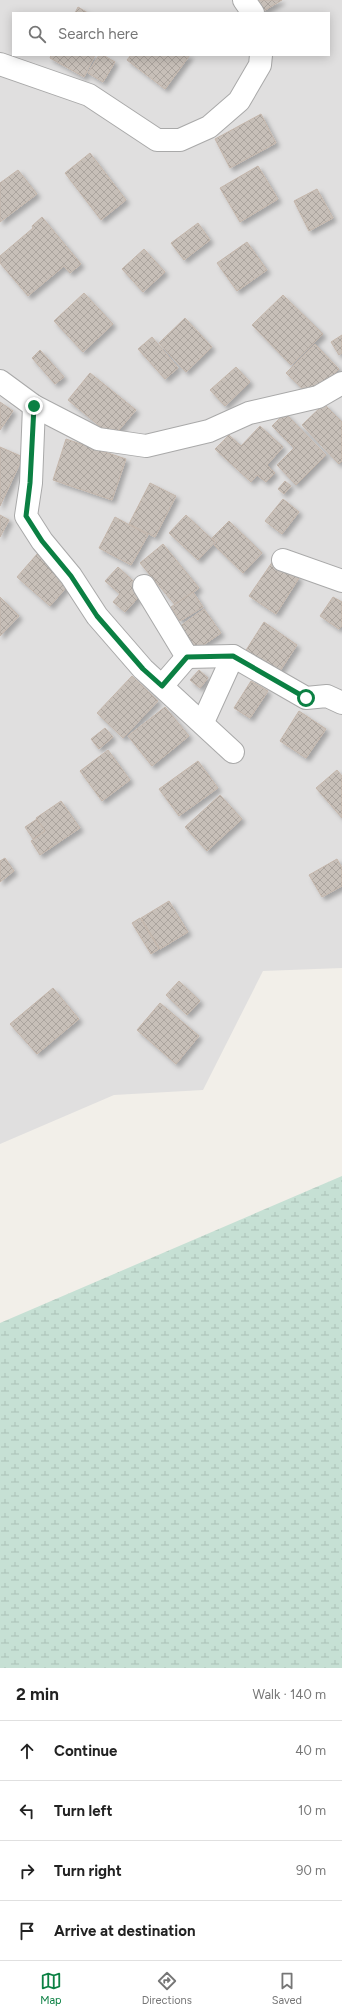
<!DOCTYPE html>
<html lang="en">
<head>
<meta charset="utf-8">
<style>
  body { margin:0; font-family:Figtree,sans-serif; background:#f6f6f6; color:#222 }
  .stop { position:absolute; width:12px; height:12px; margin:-9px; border:3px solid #0b8043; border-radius:50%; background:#fff }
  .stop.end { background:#0b8043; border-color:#fff; box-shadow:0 1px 4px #0008 }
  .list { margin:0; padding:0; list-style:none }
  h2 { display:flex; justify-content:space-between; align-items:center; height:52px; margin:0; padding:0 16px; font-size:17px }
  h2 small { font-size:13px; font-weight:400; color:#767676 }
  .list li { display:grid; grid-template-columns:26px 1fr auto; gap:12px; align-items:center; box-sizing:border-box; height:60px; padding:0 16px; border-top:1px solid #e0e0e0 }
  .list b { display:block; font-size:15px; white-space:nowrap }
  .list em { font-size:13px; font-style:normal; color:#767676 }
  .icon { flex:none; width:22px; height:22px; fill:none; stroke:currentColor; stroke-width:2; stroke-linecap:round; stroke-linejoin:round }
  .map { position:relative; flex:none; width:342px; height:1668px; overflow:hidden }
  .search { position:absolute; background:#fff; box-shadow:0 2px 10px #0003; left:12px; right:12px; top:12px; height:44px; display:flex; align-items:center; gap:10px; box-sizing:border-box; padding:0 14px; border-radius:0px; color:#767676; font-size:15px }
  .sheet { height:292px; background:#fff }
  nav { display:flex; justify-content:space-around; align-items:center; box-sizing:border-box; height:56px; border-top:1px solid #e0e0e0; background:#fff; font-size:11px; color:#767676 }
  nav a { display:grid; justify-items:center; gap:2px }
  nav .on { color:#0b8043 }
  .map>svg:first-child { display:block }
</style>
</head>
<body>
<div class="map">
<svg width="342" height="1668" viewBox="0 0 342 1668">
  <defs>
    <pattern id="wetland-marsh" width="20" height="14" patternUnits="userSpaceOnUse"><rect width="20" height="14" fill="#c6e0d4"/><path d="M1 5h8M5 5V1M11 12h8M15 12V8" fill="none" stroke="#aac0b6"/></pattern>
    <pattern id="building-cross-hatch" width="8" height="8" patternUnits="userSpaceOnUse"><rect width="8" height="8" fill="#c7bfb8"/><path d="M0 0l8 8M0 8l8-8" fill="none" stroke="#aba49e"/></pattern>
    <filter id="shadow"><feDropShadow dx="3.5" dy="3.5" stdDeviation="2" flood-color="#0004"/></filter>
  </defs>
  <rect width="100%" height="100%" fill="#f2efe9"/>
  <!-- residential -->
  <path fill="#e0dfdf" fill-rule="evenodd" d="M0,0H342V968L263,971L203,1090L114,1095L0,1144ZM13,13H329V55H13Z"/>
  <!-- wetland -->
  <polygon fill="url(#wetland-marsh)" points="342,1176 342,1668 0,1668 0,1323"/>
  <!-- building -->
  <g fill="url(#building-cross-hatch)" stroke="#c4b6ab" filter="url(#shadow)">
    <polygon points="255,0 282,0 262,12"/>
    <polygon points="78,7 88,13 75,13"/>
    <polygon points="51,55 95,55 84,77 50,58"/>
    <polygon points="99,55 103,55 115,62 103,82 88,73"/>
    <polygon points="131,55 190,55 165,89 127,60"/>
    <polygon points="261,114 276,143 230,168 215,139"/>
    <polygon points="90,153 126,200 101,220 65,173"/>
    <polygon points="258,166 278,199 240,222 220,188"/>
    <polygon points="18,170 37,194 0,222 0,183"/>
    <polygon points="317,189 333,218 309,231 294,201"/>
    <polygon points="42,217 81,264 70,273 64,266 28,296 0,263 0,256 33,228 32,226"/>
    <polygon points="198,223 210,240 184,260 171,243"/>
    <polygon points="247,242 267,270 237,291 217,263"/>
    <polygon points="144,249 165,272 143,292 122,269"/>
    <polygon points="84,293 113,324 83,352 54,321"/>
    <polygon points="283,295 323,334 291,365 252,325"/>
    <polygon points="185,318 212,347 186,372 159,343"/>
    <polygon points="342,335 342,353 339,355 331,342"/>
    <polygon points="152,337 178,368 165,379 138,349"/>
    <polygon points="315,344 339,369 311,397 286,373"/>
    <polygon points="40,350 64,377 55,384 32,358"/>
    <polygon points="236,367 250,382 225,406 210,390"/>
    <polygon points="90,373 136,410 113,437 68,400"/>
    <polygon points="0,402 13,411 0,430"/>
    <polygon points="324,404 342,422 342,461 339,464 302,425"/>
    <polygon points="285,413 326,455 296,485 277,465 294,448 272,426"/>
    <polygon points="260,426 283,447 267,465 275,473 266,482 257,475 251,482 215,449 229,435 241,446"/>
    <polygon points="66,439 126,459 112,500 53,480"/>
    <polygon points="0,447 23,457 0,506"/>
    <polygon points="285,481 291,486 284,494 278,489"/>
    <polygon points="150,483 176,496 155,537 129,524"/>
    <polygon points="283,499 299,512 282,534 265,521"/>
    <polygon points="0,515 9,520 0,537"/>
    <polygon points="186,515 215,542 198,560 169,533"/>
    <polygon points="115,517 148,535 131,565 99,548"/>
    <polygon points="229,521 262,553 243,573 214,545 217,542 212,538"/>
    <polygon points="163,544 199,588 176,606 140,563"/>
    <polygon points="38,553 71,582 50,606 17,577"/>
    <polygon points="273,561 299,578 276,614 249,596"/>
    <polygon points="118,567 144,591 125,612 113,602 120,594 105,581"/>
    <polygon points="193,592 203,607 180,621 171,607"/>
    <polygon points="0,597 19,616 0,636"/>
    <polygon points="333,597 342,602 342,626 339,629 320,616"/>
    <polygon points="204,609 221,633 196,650 179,627"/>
    <polygon points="264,622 297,645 276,677 243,655"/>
    <polygon points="199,670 208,678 200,688 190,680"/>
    <polygon points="132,676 158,701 123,738 97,713"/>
    <polygon points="251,681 268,691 250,718 234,708"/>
    <polygon points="165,707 189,736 152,766 128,736"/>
    <polygon points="299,711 326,729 306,758 280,741"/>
    <polygon points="105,728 113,737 99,749 91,739"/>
    <polygon points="108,750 130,780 102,801 80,771"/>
    <polygon points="198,761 218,788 179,816 159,789"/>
    <polygon points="337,770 342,776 342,818 316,788"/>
    <polygon points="220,795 242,819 207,851 185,827"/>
    <polygon points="61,801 80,828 40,855 31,841 45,831 36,818"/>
    <polygon points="37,819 45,831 33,839 25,827"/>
    <polygon points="5,858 14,871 0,882 0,861"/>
    <polygon points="337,859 342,868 342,886 322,897 309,875"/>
    <polygon points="169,901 188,932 160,949 141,918"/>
    <polygon points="140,918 159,949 151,954 132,923"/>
    <polygon points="179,981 200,1001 187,1015 166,995"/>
    <polygon points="53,988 79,1019 37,1054 10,1024"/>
    <polygon points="160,1003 199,1036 176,1064 137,1030"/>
  </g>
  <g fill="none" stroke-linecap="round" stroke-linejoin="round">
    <!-- minor casing -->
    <g stroke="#a9a9a9" stroke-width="24">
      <g id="minor">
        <polyline points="244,0 253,13"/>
        <polyline points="0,64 89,95 157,140 180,140 209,127 239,101 260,65 261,55"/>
        <polyline points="0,381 34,406 98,439 146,446 209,431 249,413 318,397 342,383"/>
        <polyline points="34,406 31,483 26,516 42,541 71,576 97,616 143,669 233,752"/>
        <polyline points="283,560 342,581"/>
        <polyline points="144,586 187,657 233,656"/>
        <polyline points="162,686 187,657"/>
        <polyline points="203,722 233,656 306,698 327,696 342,703"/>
      </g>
    </g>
    <!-- minor -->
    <use href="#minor" stroke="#fff" stroke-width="22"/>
  </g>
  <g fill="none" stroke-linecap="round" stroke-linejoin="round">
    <!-- route -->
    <polyline stroke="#0b8043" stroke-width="5" points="34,406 30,483 26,516 42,541 71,576 97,616 143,669 162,686 187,657 233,656 306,698"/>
  </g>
</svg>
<div class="stop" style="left:306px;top:698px"></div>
<div class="stop end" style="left:34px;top:406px"></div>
<div class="search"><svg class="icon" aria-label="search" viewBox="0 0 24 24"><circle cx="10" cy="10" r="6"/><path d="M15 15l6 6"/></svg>Search here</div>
</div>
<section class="sheet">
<h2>2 min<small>Walk · 140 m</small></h2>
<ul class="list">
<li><svg class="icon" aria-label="ahead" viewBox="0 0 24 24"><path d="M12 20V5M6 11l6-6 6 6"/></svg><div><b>Continue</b></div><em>40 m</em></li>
<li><svg class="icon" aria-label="left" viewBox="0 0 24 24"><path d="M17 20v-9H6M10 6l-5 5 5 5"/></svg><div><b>Turn left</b></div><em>10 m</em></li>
<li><svg class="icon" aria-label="right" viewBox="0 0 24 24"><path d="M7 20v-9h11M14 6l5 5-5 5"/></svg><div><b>Turn right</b></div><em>90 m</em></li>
<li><svg class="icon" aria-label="arrive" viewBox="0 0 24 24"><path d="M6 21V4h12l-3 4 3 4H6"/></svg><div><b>Arrive at destination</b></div></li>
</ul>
</section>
<nav>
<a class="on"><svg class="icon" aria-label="map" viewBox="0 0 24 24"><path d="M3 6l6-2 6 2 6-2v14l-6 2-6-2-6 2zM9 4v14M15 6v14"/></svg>Map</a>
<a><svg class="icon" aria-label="directions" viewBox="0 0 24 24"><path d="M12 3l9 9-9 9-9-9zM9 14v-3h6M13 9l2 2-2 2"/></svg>Directions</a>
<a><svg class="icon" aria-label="saved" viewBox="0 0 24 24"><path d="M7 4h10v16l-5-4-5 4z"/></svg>Saved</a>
</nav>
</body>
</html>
